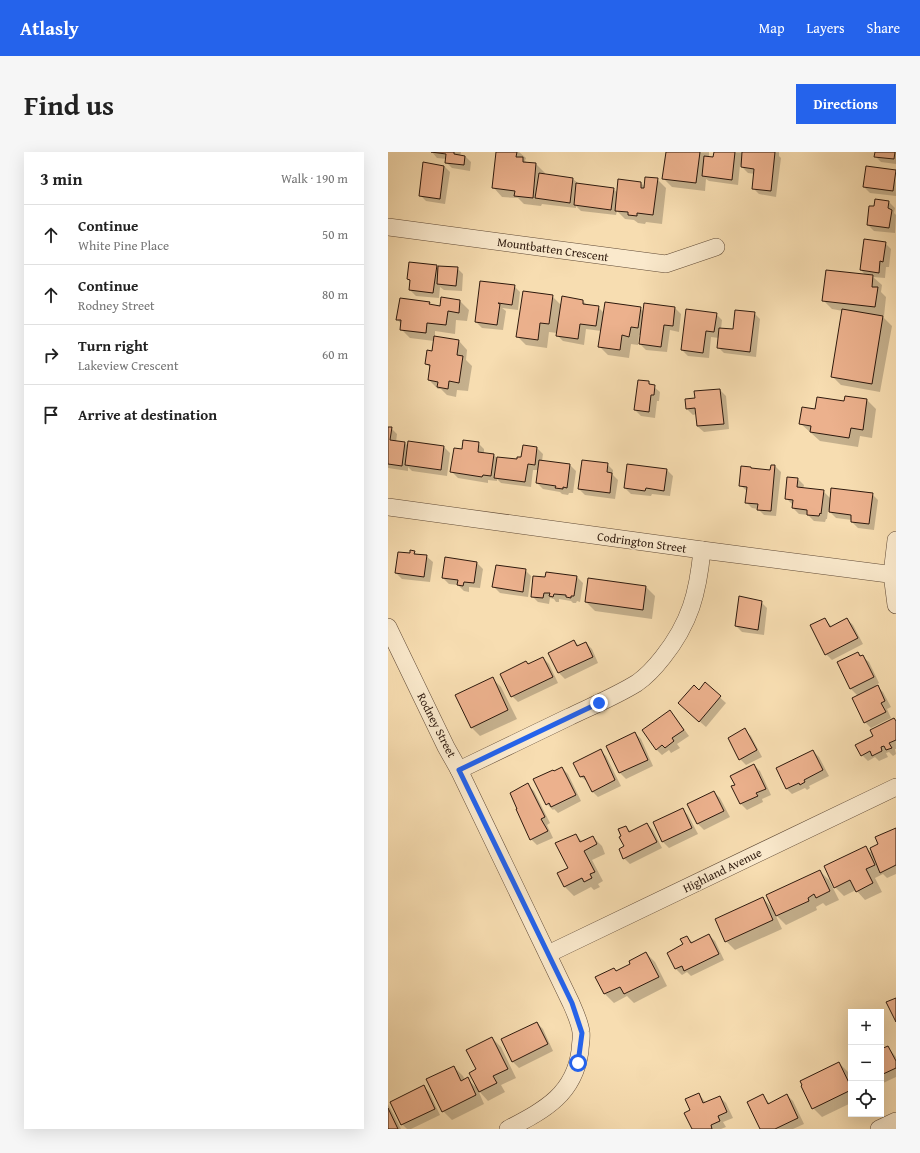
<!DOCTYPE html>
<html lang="en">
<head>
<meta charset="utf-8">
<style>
  body { margin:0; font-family:"Gentium Book Plus",serif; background:#f6f6f6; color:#222 }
  .controls { position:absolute; right:12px; bottom:12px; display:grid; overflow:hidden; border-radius:0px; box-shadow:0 4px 16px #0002 }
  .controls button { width:36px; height:36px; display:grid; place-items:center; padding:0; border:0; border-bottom:1px solid #e0e0e0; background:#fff; color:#222; font:20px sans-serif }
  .stop { position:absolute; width:12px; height:12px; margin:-9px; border:3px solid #2563eb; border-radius:50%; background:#fff }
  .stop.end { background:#2563eb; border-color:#fff; box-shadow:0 1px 4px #0008 }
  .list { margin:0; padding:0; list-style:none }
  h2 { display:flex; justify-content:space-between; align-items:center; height:52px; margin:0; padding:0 16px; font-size:17px }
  h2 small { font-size:13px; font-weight:400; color:#767676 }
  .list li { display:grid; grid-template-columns:26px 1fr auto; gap:12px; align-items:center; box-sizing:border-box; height:60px; padding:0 16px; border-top:1px solid #e0e0e0 }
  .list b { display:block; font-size:15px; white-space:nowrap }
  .list p { margin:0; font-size:13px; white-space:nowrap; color:#767676 }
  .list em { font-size:13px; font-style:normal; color:#767676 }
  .icon { flex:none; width:22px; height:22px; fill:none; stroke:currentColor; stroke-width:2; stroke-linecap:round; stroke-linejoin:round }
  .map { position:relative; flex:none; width:508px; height:977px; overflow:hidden; border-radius:0px }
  header { display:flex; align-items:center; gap:24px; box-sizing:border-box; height:56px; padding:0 20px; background:#2563eb; color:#fff }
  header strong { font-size:19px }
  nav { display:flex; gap:22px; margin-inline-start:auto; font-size:14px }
  .intro { display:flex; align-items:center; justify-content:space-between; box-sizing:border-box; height:96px; padding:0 24px }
  h1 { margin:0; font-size:28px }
  .button { padding:10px 18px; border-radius:0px; background:#2563eb; color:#fff; font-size:14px; font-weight:700 }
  main { display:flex; gap:24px; padding:0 24px }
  aside { flex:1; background:#fff; border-radius:0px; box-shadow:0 4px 16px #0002 }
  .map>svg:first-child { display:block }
</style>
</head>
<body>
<header>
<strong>Atlasly</strong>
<nav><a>Map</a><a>Layers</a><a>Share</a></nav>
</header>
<div class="intro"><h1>Find us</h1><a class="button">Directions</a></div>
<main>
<aside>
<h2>3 min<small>Walk · 190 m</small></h2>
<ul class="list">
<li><svg class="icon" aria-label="ahead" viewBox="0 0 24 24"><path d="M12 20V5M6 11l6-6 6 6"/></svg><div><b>Continue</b><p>White Pine Place</p></div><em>50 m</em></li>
<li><svg class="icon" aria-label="ahead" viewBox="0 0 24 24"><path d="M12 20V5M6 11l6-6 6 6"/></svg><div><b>Continue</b><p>Rodney Street</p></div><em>80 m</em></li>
<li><svg class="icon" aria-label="right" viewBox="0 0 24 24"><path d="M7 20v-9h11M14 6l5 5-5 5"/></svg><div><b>Turn right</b><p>Lakeview Crescent</p></div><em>60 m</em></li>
<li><svg class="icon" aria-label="arrive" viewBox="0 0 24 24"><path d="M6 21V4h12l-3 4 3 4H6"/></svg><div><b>Arrive at destination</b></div></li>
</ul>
</aside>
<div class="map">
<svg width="508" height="977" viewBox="0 0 508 977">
  <rect width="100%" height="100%" fill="#f7ddb1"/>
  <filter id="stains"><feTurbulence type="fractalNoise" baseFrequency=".005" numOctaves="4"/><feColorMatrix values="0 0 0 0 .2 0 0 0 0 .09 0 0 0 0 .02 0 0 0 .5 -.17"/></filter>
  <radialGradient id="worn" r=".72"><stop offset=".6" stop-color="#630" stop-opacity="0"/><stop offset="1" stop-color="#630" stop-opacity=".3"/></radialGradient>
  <!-- shadow -->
  <g fill="#0003">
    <polygon points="44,0 73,0 72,4 77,4 83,10 82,19 64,16 58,10 59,7 49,6"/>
    <polygon points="109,0 131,0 138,6 137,9 140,11 148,12 157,21 157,23 185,27 191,32 225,37 230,41 253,31 257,35 269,27 278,36 274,72 258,70 257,72 250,71 246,68 237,67 229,59 228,63 193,59 188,54 188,56 154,52 153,54 136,52 130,46 114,45 106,36"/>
    <polygon points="279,0 321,0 321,6 326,7 327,0 391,0 391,4 393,6 388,45 371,42 365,36 367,22 360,21 352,13 350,33 321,29 318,27 317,39 284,35 275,26"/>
    <polygon points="488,0 508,0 508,12 493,10 487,4"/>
    <polygon points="56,14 62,20 57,52 38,49 32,43"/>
    <polygon points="507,19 508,44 482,41 476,35"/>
    <polygon points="501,50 507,56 506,61 508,63 507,81 486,79 480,73 487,55"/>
    <polygon points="497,91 503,97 501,115 498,115 497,126 485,125 494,133 493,140 498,145 496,164 493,163 504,174 492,240 453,233 444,224 455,159 444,157 435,148 478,124 473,118"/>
    <polygon points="48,114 51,117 69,116 75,122 74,139 56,138 52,135 51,146 28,144 22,138 23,130 20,127"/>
    <polygon points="126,134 132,140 130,158 114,156 118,159 115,178 94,176 88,170"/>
    <polygon points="164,144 173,153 195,149 200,154 210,155 216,161 252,156 256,160 287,156 293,162 291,180 282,178 279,200 258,198 252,192 253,183 251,183 250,193 243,192 241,206 220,203 211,194 213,179 198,177 196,193 175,189 169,183 169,181 161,180 159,196 138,193 129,184"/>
    <polygon points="72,149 81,158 79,169 68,168 67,182 47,179 47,185 71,189 79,198 78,208 84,214 80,239 69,238 68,245 59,243 53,237 50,237 41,228 43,216 38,212 44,200 46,189 22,186 13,177 13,172 9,167 41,151 44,154 53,155"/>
    <polygon points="366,161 372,167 368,205 336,201 330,195 331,186 323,185 321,206 300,204 294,198 328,162 334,168 333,177 345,178"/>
    <polygon points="260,230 272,240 271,249 269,249 267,266 253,264 247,258"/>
    <polygon points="332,238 338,244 341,277 316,280 309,274 308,262 305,263 299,257 308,247"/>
    <polygon points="458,245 479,248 488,257 484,286 472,284 470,295 432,289 413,272 428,258 457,250"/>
    <polygon points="0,276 3,276 9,282 8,290 17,291 21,295 21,290 56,295 62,301 59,324 24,319 20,315 20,319 0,316"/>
    <polygon points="90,291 96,297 96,301 106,303 109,306 129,308 149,296 155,302 154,309 182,313 188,319 185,341 181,341 180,343 174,342 172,340 155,337 149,331 151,318 145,318 143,335 113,331 109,327 109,329 100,328 100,331 70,326 64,320 74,298"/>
    <polygon points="219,312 225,318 225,323 230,328 227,347 197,343 191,337"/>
    <polygon points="387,314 393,320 388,364 376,363 370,357 364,356 358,350 359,339 352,333 354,315 363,316 365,318 383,320"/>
    <polygon points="279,318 285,324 282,344 264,342 263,344 243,342 237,336"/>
    <polygon points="410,327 416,333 415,337 435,339 443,347 484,342 490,348 486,378 470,376 464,370 464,368 448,366 440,358 439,367 438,367 437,370 426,369 420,363 411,362 405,356 406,353 404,352 398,346"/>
    <polygon points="26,400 30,403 38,404 45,410 42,430 14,427 8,421 23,402"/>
    <polygon points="89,411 95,417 92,436 81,435 81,440 76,439 70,433 61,432 55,426"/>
    <polygon points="137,418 143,424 140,445 112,441 106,435"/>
    <polygon points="189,425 195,431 192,450 189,449 188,451 185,451 183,449 171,447 171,450 168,450 166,447 162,446 161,452 150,450 144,444 158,426"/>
    <polygon points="258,435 267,444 264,467 207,459 198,450"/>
    <polygon points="373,450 379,456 376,483 354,480 348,474"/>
    <polygon points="437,467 444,475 459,467 465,473 475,492 444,508 438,502"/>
    <polygon points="186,489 191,494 198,491 204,497 210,511 177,527 171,521 162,501"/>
    <polygon points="470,501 481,510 491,531 488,533 495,540 503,555 499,557 503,566 483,576 477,570 470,544 462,536"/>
    <polygon points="155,506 161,512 170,531 130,550 124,544 141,513"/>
    <polygon points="104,526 113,535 129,567 92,584 83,575"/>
    <polygon points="317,532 338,551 318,575 297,557"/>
    <polygon points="282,560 288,566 301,584 289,592 292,596 283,601 281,598 274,603 268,597"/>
    <polygon points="508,569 508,597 507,597 508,602 505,604 501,600 498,601 500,605 491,609 487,605 480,609 474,603 486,584"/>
    <polygon points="357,578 363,584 374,605 358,613 352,607"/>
    <polygon points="247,581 253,587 265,614 238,627 232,621"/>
    <polygon points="212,598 218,604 233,634 210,645 204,639 200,630 193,625 187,611"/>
    <polygon points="425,599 431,605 441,624 421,634 422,636 419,638 417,636 404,642 398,636"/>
    <polygon points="366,613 372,619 383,643 374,647 375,650 359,658 353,652 348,633"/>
    <polygon points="174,616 180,622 193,649 170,661 166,657 165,658 159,652"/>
    <polygon points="140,633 146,639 162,671 159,673 165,686 149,693 143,687 129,658"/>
    <polygon points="326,640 332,646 342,665 316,678 310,672 301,652"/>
    <polygon points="294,657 300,663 310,682 281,696 275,690 266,671"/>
    <polygon points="259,672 265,678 274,696 242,712 236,706 238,675 243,680"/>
    <polygon points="508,677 508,722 499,726 495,722 487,726 494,740 477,748 468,738 456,744 447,735 477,695 486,703 491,693"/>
    <polygon points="187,683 195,690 205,685 214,694 217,702 204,708 215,729 210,732 212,735 206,738 203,735 186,744 177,735 170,722 181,717"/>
    <polygon points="432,719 441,728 451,748 438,754 435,751 428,755 429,758 398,773 387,762 394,777 347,798 338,789 375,746 385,757"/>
    <polygon points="321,783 327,789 336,808 303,824 299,820 294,823 288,817 280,801 297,793 299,785 305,791"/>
    <polygon points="258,801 267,810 279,834 246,851 239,844 226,851 217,842 209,825 226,817 229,820 244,812"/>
    <polygon points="149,871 155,877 165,899 131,916 125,910 114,888"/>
    <polygon points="104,886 113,895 128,926 113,933 117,940 100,949 90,938 96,952 64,968 55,959 66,915 75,924 77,928 79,927 90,937 89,918"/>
    <polygon points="500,895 508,905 508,925 493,932 493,898"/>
    <polygon points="451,911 460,920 463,927 463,951 434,965 425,956 415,934"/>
    <polygon points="35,934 41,940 52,963 23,977 19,977 14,972"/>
    <polygon points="311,942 318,951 332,945 338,951 345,966 335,970 338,975 333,977 305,977 304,959"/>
    <polygon points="399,943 405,949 416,972 405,977 373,977 375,944 382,952"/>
    <polygon points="0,952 13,977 0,977"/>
  </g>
  <!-- building -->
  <g fill="#ecb18d" stroke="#2d190d">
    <polygon points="43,0 66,0 66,2 77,4 76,13 57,11 58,2"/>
    <polygon points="108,0 129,0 128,5 135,5 135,10 148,11 145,46 126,44 127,39 104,36"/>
    <polygon points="278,0 312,0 308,31 274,27"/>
    <polygon points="326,0 347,0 344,28 314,24 316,4 325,5"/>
    <polygon points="354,0 387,0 383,39 364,37 366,17 353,15"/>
    <polygon points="487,0 507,0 506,7 486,5"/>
    <polygon points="35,10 56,14 52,47 31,44"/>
    <polygon points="478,14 508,18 505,39 475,35"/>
    <polygon points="151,21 185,26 182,51 147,46"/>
    <polygon points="257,25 270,26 265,63 249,61 249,64 240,63 240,60 227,59 230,27 253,30 253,36 256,36"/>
    <polygon points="188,31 226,36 223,58 186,53"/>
    <polygon points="487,47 501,49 500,56 504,58 501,76 479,73 481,54 486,54"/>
    <polygon points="476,87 498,90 495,110 492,109 491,121 472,118"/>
    <polygon points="21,110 49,113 45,141 21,138 22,128 19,127"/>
    <polygon points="50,114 70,115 68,134 49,132"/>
    <polygon points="438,118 485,123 484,135 490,135 487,155 434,149"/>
    <polygon points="92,129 127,133 124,153 110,151 112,152 109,173 87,170"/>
    <polygon points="135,139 165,143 161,172 152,171 150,188 128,185"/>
    <polygon points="174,144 195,148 195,152 211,154 208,174 192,172 190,187 168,184"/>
    <polygon points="53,145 72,148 71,161 60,159 58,173 39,171 38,181 12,178 13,168 8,168 12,146 42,150 41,152 52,154"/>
    <polygon points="217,150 253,155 250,176 243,175 241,185 234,183 232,198 210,195"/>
    <polygon points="256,151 287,155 285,174 276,173 273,195 251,192"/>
    <polygon points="298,157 329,161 326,180 318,179 315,201 293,198"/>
    <polygon points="454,157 495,164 484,232 443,225"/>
    <polygon points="347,158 367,160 362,200 329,196 331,176 345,177"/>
    <polygon points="46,184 71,188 69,203 75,204 71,231 61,229 60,237 49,235 50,230 40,228 42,213 37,212 39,198 44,199"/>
    <polygon points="250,228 261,229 261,232 267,233 266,243 263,243 261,260 246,258"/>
    <polygon points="332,237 336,272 309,274 307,256 298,257 297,247 307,246 306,239"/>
    <polygon points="457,244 479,247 475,278 463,276 461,286 422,280 423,274 411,272 414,255 427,257 429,245 456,249"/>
    <polygon points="0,275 4,275 2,288 17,290 14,314 0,312"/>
    <polygon points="75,288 91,290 90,300 106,302 103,324 95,323 94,325 62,320 66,296 74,297"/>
    <polygon points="20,289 56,294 53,318 17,313"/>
    <polygon points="135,293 149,295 147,313 140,312 137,330 106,326 109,305 129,307 129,305 133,305"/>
    <polygon points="151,308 182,312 179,336 175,335 175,337 167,336 168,334 148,331"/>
    <polygon points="194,308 220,311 219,320 224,321 222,341 190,337"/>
    <polygon points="239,312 279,317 276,339 258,336 257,339 236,336"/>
    <polygon points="383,313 387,313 383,359 369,358 370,352 357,351 359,335 351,334 353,314 363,315 363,316 382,318"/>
    <polygon points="399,325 410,326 409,335 436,338 433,362 432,361 431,364 419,363 419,358 404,356 405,348 397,347"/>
    <polygon points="443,336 485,341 481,372 463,370 463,363 441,360"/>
    <polygon points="22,398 27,399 26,402 39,403 36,425 7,421 10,400 22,401"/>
    <polygon points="57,405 89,410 86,431 76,430 75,434 69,433 70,428 54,426"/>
    <polygon points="108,413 138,417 135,440 104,435"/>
    <polygon points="158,420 189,424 186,444 183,444 183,446 178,445 178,443 166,442 165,445 161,444 162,441 156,441 155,446 143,445 145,424 157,425"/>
    <polygon points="200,426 258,434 255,458 197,450"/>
    <polygon points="351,444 374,449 370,478 347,474"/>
    <polygon points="437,466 442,475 459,466 470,486 437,503 422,473"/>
    <polygon points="186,488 189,494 198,490 205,505 170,521 160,501"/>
    <polygon points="470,500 472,504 475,503 486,525 462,537 449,510"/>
    <polygon points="155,505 165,525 123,545 112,522 138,509 140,512"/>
    <polygon points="105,525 120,558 83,576 67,543"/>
    <polygon points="317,530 333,544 311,570 290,551 306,533 311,538"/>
    <polygon points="490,533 497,549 493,551 498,560 476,571 464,546"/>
    <polygon points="282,558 296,578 284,586 286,589 277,596 274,593 268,598 254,578"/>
    <polygon points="506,566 508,569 508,588 501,591 504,596 498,598 496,594 493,595 494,599 484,604 482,599 473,604 467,593 485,584 482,578"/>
    <polygon points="357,576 369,598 351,608 340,586"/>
    <polygon points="247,580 260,608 231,621 218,594"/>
    <polygon points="213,597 227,628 204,640 196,624 192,625 185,611"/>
    <polygon points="425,598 435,618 416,628 417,630 412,633 411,631 398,637 388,616"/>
    <polygon points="366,612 378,637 368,641 370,644 352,652 343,634 347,633 342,624"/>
    <polygon points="174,615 188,643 163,655 161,651 158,653 145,627 165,618 166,619"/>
    <polygon points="140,631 157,665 153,667 160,679 142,688 128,657 129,657 122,641"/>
    <polygon points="326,639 336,659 309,672 299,652"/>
    <polygon points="295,656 304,676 274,690 265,670"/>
    <polygon points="259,671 269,690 235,707 231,697 236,694 231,685 233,684 230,677 238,674 241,680"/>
    <polygon points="508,676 508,713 492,721 482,696 490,692 487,685"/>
    <polygon points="188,682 192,690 205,684 209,692 196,699 207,720 202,722 204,726 196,730 194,726 176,735 169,721 180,716 167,691"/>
    <polygon points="478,694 487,713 478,717 485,731 468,740 462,728 446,736 436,714"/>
    <polygon points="432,718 442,739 428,746 426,742 420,746 421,749 388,764 378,743"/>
    <polygon points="375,745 385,768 337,790 327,767"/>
    <polygon points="321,782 331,802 296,819 294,814 287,817 279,801 295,792 292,787 299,784 303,791"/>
    <polygon points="258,800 271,825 236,842 232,835 216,842 207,825 226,816 228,819 242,812 241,809"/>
    <polygon points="508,846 508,870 498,850"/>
    <polygon points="149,870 160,892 124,910 113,887"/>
    <polygon points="104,885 120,917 105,924 109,931 91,940 81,921 88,917 78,898"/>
    <polygon points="500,894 508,909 508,916 493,923 493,897"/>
    <polygon points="451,910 463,935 463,938 424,957 413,934 414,933 412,929"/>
    <polygon points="66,914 73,929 80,925 88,943 54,960 38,927"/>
    <polygon points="36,933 47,957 13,973 2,950"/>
    <polygon points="311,941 315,951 332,944 339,960 330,964 332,969 323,973 324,977 304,977 296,961 302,958 297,947"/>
    <polygon points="375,942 380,952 399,942 410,966 387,977 372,977 359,950"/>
    <polygon points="0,956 10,977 0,977"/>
  </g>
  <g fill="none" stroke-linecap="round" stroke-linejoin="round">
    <!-- minor casing -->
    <g stroke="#604a36" stroke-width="18">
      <g id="minor">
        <polyline points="0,75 278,112 328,95"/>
        <polyline points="0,355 314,398 508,423"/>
        <polyline points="508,388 504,422 508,453"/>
        <path d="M0,475L58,595L71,618L183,851C187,860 192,871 193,880C194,886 192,893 192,899C186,943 156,958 120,977"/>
        <path d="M71,618C108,600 144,583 181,565C204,554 228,544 249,531C259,524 268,514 275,505C302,471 310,441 314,398"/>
        <polyline points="160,802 508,635"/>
        <polyline points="491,977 508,969"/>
      </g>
    </g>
    <!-- minor -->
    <use href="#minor" stroke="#fae9cc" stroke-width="17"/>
  </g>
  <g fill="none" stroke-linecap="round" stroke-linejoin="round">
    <!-- route -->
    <polyline stroke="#2563eb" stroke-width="5" points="190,911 194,881 184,851 71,618 211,551"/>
  </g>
  <g text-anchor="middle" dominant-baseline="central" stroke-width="3" stroke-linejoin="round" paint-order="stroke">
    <!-- street labels -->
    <g font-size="12" fill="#2d190d" stroke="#fae9cc">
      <text transform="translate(165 97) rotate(8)">Mountbatten Crescent</text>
      <text transform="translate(254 390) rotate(8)">Codrington Street</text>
      <text transform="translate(49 573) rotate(63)">Rodney Street</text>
      <text transform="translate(334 718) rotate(-26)">Highland Avenue</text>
    </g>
  </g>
  <rect width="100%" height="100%" filter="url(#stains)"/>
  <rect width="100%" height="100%" fill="url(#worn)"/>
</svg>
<div class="controls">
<button>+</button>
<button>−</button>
<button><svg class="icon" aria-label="locate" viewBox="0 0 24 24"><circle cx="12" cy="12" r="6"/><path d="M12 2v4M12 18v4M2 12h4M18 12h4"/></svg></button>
</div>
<div class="stop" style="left:190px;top:911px"></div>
<div class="stop end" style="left:211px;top:551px"></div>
</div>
</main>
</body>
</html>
